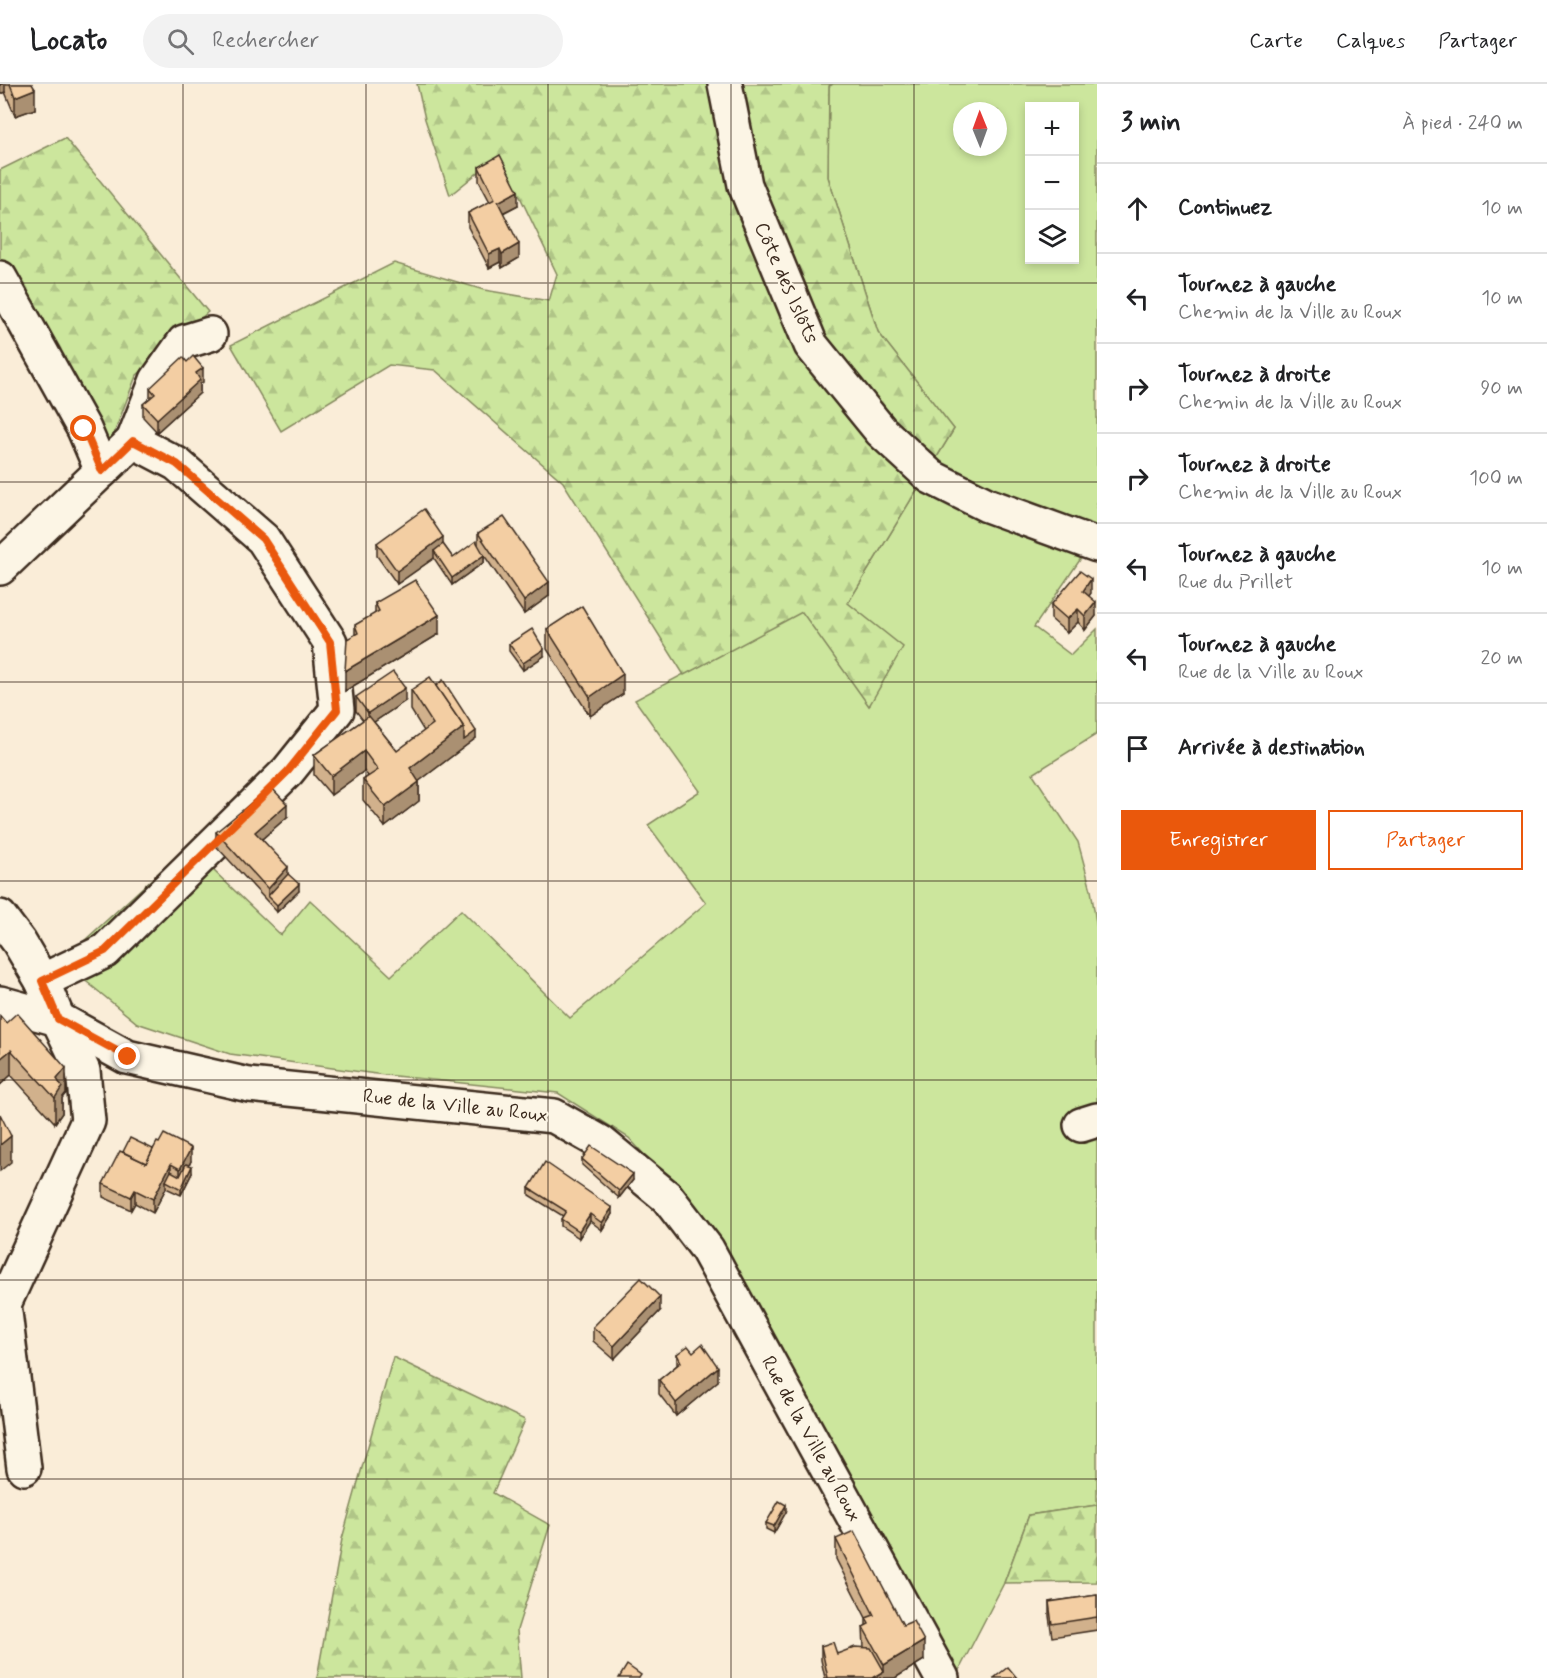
<!DOCTYPE html>
<html lang="fr">
<head>
<meta charset="utf-8">
<style>
  body { margin:0; font-family:Mynerve,sans-serif; background:#f2f2f2; color:#202124 }
  .controls { position:absolute; right:18px; top:18px; display:grid; overflow:hidden; border-radius:0px; box-shadow:0 3px 9px #0003 }
  .controls button { width:54px; height:54px; display:grid; place-items:center; padding:0; border:0; border-bottom:2px solid #e0e0e0; background:#fff; color:#202124; font:30px sans-serif }
  .compass { position:absolute; left:953px; top:18px; width:54px; height:54px; border-radius:50%; background:#fff; box-shadow:0 3px 9px #0003; rotate:359deg }
  .stop { position:absolute; width:18px; height:18px; margin:-14px; border:4px solid #ea580c; border-radius:50%; background:#fff }
  .stop.end { background:#ea580c; border-color:#fff; box-shadow:0 2px 6px #0008 }
  .list { margin:0; padding:0; list-style:none }
  h2 { display:flex; justify-content:space-between; align-items:center; height:78px; margin:0; padding:0 24px; font-size:26px }
  h2 small { font-size:20px; font-weight:400; color:#757577 }
  .list li { display:grid; grid-template-columns:39px 1fr auto; gap:18px; align-items:center; box-sizing:border-box; height:90px; padding:0 24px; border-top:2px solid #e0e0e0 }
  .list b { display:block; font-size:22px; white-space:nowrap }
  .list p { margin:0; font-size:20px; white-space:nowrap; color:#757577 }
  .list em { font-size:20px; font-style:normal; color:#757577 }
  .actions { display:flex; gap:12px; padding:18px 24px }
  .actions a { flex:1; padding:14px 0; border:2px solid #ea580c; border-radius:0px; text-align:center; font-size:21px; color:#ea580c }
  .actions .main { background:#ea580c; color:#fff }
  .icon { flex:none; width:33px; height:33px; fill:none; stroke:currentColor; stroke-width:2; stroke-linecap:round; stroke-linejoin:round }
  .map { position:relative; flex:none; width:1097px; height:1594px; overflow:hidden }
  header { display:flex; align-items:center; gap:36px; box-sizing:border-box; height:84px; padding:0 30px; background:#fff; border-bottom:2px solid #e0e0e0 }
  header strong { font-size:28px }
  nav { display:flex; gap:33px; margin-inline-start:auto; font-size:21px }
  .search { width:420px; height:54px; background:#f2f2f2; display:flex; align-items:center; gap:15px; box-sizing:border-box; padding:0 21px; border-radius:33px; color:#757577; font-size:22px }
  main { display:flex }
  aside { flex:1; background:#fff }
  .map>svg:first-child { display:block }
</style>
</head>
<body>
<header>
<strong>Locato</strong>
<div class="search"><svg class="icon" aria-label="search" viewBox="0 0 24 24"><circle cx="10" cy="10" r="6"/><path d="M15 15l6 6"/></svg>Rechercher</div>
<nav><a>Carte</a><a>Calques</a><a>Partager</a></nav>
</header>
<main>
<div class="map">
<svg width="1097" height="1594" viewBox="0 0 1097 1594">
  <defs>
    <pattern id="forest-firs" width="22" height="20" patternUnits="userSpaceOnUse" patternTransform="scale(1.5)"><rect width="22" height="20" fill="#cce69d"/><path d="M5 1l3.5 6h-7zM16 11l3.5 6h-7z" fill="#b0c587"/></pattern>
  </defs>
  <rect width="100%" height="100%" fill="#faedd8"/>
  <filter id="ink" filterUnits="userSpaceOnUse"><feTurbulence type="fractalNoise" baseFrequency=".0167" numOctaves="2"/><feDisplacementMap in="SourceGraphic" scale="12" xChannelSelector="R" yChannelSelector="G"/><feConvolveMatrix kernelMatrix="1 2 1 2 8 2 1 2 1" color-interpolation-filters="sRGB"/></filter>
  <g filter="url(#ink)">
    <!-- green -->
    <path fill="#cce69d" stroke="#84885e" stroke-width="1.5" fill-rule="evenodd" d="M833,0H1097V451L1034,543L1071,571L1097,545V650L1033,690L1078,758L1091,806L1097,845V1421L1029,1431L1004,1499L956,1592L706,1138L629,1054L558,1009L376,990L230,970L137,939L87,898L59,880L191,759L213,786L281,851L310,816L391,892L461,826L570,934L706,819L648,741L700,707L635,616L802,527L870,622L848,519L954,345L878,248L828,93L829,2ZM1030,22H1074V176H1030ZM962,27H998V63H962Z"/>
    <!-- forest -->
    <g fill="url(#forest-firs)" stroke="#84885e" stroke-width="1.5">
      <polygon points="417,0 833,0 829,2 828,93 878,248 954,345 848,519 903,563 869,622 802,528 684,591 563,398 435,286 389,281 281,347 231,261 394,179 484,206 549,217 557,190 500,71 450,111 425,35"/>
      <polygon points="65,54 208,228 136,292 113,352 143,374 99,407 0,231 0,86"/>
      <polygon points="393,1273 525,1336 493,1409 550,1441 517,1546 521,1594 317,1594 342,1455"/>
      <polygon points="1097,1421 1097,1498 1004,1499 1029,1431"/>
    </g>
    <g fill="none" stroke-linecap="round" stroke-linejoin="round">
      <!-- minor casing -->
      <g stroke="#3b2a1e" stroke-width="38">
        <g id="minor">
          <polyline points="725,0 745,101 811,261 881,347 931,393 987,421 1097,461"/>
          <polyline points="0,194 84,345 102,387"/>
          <polyline points="133,357 157,296 184,258 210,250"/>
          <polyline points="0,484 133,357 177,380 263,455 330,558 337,626 288,687 105,867 42,897"/>
          <polyline points="0,833 19,858 42,897 58,935 83,987 88,1037 4,1220 24,1384"/>
          <polyline points="0,919 58,935 127,973 249,1001 554,1032 600,1058 667,1113 707,1165 942,1594"/>
          <polyline points="1081,1041 1097,1036"/>
        </g>
      </g>
      <!-- minor -->
      <use href="#minor" stroke="#fcf5e5" stroke-width="33"/>
    </g>
    <!-- wall -->
    <g fill="#d1b18c" stroke="#3b2a1e" stroke-width="1.5">
      <polygon points="0,0 32,0 35,25 15,32 5,8 0,10"/>
      <polygon points="479,83 518,121 503,129 519,174 502,184 500,178 489,184 468,143 468,129 490,118 479,97"/>
      <polygon points="203,298 200,300 200,309 157,348 143,333 143,320 150,314 150,304"/>
      <polygon points="478,449 549,512 524,530 484,471 484,478 452,501 434,474 397,500 377,472 377,459 443,460 453,474 478,461"/>
      <polygon points="1091,509 1088,512 1096,532 1085,546 1078,538 1067,549 1051,535 1051,521"/>
      <polygon points="375,519 439,550 345,607 355,550 355,541 375,530"/>
      <polygon points="547,545 623,610 590,632 547,565"/>
      <polygon points="509,560 544,572 523,586 509,567"/>
      <polygon points="436,602 476,654 419,697 419,717 385,743 363,716 363,696 368,692 364,687 331,711 314,691 314,671 363,636 356,627 356,613 405,617 374,638 397,667 424,647 411,626 411,606"/>
      <polygon points="287,733 262,755 288,790 299,807 277,828 216,762 216,748"/>
      <polygon points="0,932 66,1009 62,1014 62,1029 55,1039 11,991 0,1001"/>
      <polygon points="159,1059 191,1077 189,1081 192,1089 181,1111 166,1104 153,1129 135,1119 131,1126 103,1113 103,1100 123,1068 153,1065"/>
      <polygon points="582,1075 633,1096 619,1114 582,1081"/>
      <polygon points="529,1104 612,1130 602,1146 590,1137 579,1154 561,1142 561,1135 563,1132 529,1111"/>
      <polygon points="660,1227 614,1275 593,1257 593,1243"/>
      <polygon points="693,1268 718,1297 676,1332 659,1310 659,1296 677,1281 677,1270"/>
      <polygon points="786,1428 774,1449 766,1445 766,1439"/>
      <polygon points="836,1455 903,1541 924,1576 895,1594 825,1594 821,1576 821,1562 837,1570 864,1564 863,1543 866,1542 866,1534 836,1475"/>
      <polygon points="1097,1511 1097,1546 1052,1553 1049,1532 1049,1518"/>
    </g>
    <!-- shaded-wall -->
    <g fill="#aa9072" stroke="#3b2a1e" stroke-width="1.5">
      <polygon points="0,0 5,0 5,8 0,10"/>
      <polygon points="35,5 35,25 15,32 15,13"/>
      <polygon points="518,107 518,121 498,131 498,118"/>
      <polygon points="519,160 519,174 502,184 502,170"/>
      <polygon points="500,165 500,178 489,184 489,170"/>
      <polygon points="203,284 203,298 200,300 200,309 157,348 157,335 196,289"/>
      <polygon points="443,453 443,466 434,467 434,474 397,500 397,487"/>
      <polygon points="484,471 484,478 452,501 452,494"/>
      <polygon points="1091,495 1091,509 1083,521 1083,507"/>
      <polygon points="549,498 549,512 524,530 524,517"/>
      <polygon points="1096,518 1096,532 1085,546 1085,532"/>
      <polygon points="1078,525 1078,538 1067,549 1067,535"/>
      <polygon points="439,531 439,550 345,607 345,587"/>
      <polygon points="544,565 544,572 523,586 523,579"/>
      <polygon points="623,590 623,610 590,632 590,613"/>
      <polygon points="405,604 405,617 368,642 368,629"/>
      <polygon points="464,643 476,647 476,654 410,704 410,684"/>
      <polygon points="364,667 364,687 331,711 331,692"/>
      <polygon points="419,698 419,717 385,743 385,723"/>
      <polygon points="287,720 287,733 255,761 255,748"/>
      <polygon points="288,783 288,797 268,812 268,805"/>
      <polygon points="299,800 299,807 277,828 277,821"/>
      <polygon points="11,966 11,991 0,1001 0,975"/>
      <polygon points="66,984 66,1009 62,1014 62,1029 55,1039 55,1014 57,995"/>
      <polygon points="11,1052 11,1078 0,1087 0,1061"/>
      <polygon points="191,1064 191,1077 180,1099 180,1085"/>
      <polygon points="171,1080 171,1093 166,1097 166,1104 153,1129 153,1115"/>
      <polygon points="192,1082 192,1089 181,1111 181,1105"/>
      <polygon points="633,1090 633,1096 619,1114 619,1107"/>
      <polygon points="135,1106 135,1119 131,1126 131,1113"/>
      <polygon points="612,1124 612,1130 602,1146 602,1139"/>
      <polygon points="590,1130 590,1137 579,1154 579,1147"/>
      <polygon points="660,1213 660,1227 614,1275 614,1262"/>
      <polygon points="718,1283 718,1297 676,1332 676,1319"/>
      <polygon points="786,1421 786,1428 774,1449 774,1442"/>
      <polygon points="924,1557 924,1576 895,1594 872,1594 884,1587 884,1581"/>
    </g>
    <!-- building -->
    <g fill="#f3cea3" stroke="#3b2a1e" stroke-width="1.5">
      <polygon points="10,0 32,0 35,5 15,13"/>
      <polygon points="500,71 518,107 498,118 519,160 502,170 500,165 489,170 468,129 495,115 479,83"/>
      <polygon points="193,272 203,284 196,289 200,296 157,335 143,320 155,310 150,304 183,273 187,278"/>
      <polygon points="424,425 443,453 397,487 377,459"/>
      <polygon points="504,433 549,498 524,517 478,449"/>
      <polygon points="476,457 484,471 452,494 434,467 443,460 453,474"/>
      <polygon points="1080,487 1091,495 1083,507 1096,518 1085,532 1078,525 1067,535 1051,521"/>
      <polygon points="415,496 439,531 345,587 347,555 358,549 355,541 379,527 375,519"/>
      <polygon points="582,522 623,590 590,613 547,545"/>
      <polygon points="532,545 544,565 523,579 509,560"/>
      <polygon points="393,588 405,604 368,629 356,613"/>
      <polygon points="430,593 464,643 410,684 419,698 385,723 363,696 378,686 364,667 331,692 314,671 369,632 397,667 433,640 411,606"/>
      <polygon points="443,596 476,647 464,656 464,643 436,602"/>
      <polygon points="271,703 287,720 255,748 288,783 268,805 216,748"/>
      <polygon points="288,790 299,800 277,821 268,812"/>
      <polygon points="17,929 66,984 57,995 62,1003 55,1014 11,966 0,975 0,932 6,939"/>
      <polygon points="0,1030 11,1052 0,1061"/>
      <polygon points="164,1050 191,1064 180,1085 171,1080 153,1115 135,1106 131,1113 103,1100 120,1067 146,1079 157,1058 159,1059"/>
      <polygon points="130,1054 153,1065 146,1079 123,1068"/>
      <polygon points="591,1062 633,1090 619,1107 582,1075"/>
      <polygon points="545,1078 612,1124 602,1139 590,1130 579,1147 561,1135 566,1127 529,1104"/>
      <polygon points="186,1080 192,1082 181,1105 166,1097 171,1087 180,1092"/>
      <polygon points="641,1194 660,1213 614,1262 593,1243"/>
      <polygon points="702,1260 718,1283 676,1319 659,1296 681,1278 677,1270 688,1262 693,1268"/>
      <polygon points="779,1417 786,1421 774,1442 766,1439"/>
      <polygon points="854,1447 903,1541 913,1537 924,1557 884,1581 863,1543 869,1540 866,1534 874,1531 836,1455"/>
      <polygon points="1097,1511 1097,1533 1052,1540 1049,1518"/>
      <polygon points="833,1558 837,1570 855,1563 871,1564 884,1587 872,1594 828,1594 821,1562"/>
      <polygon points="627,1581 641,1591 639,1594 619,1594"/>
      <polygon points="1008,1583 1017,1594 994,1594"/>
    </g>
  </g>
  <g fill="none" stroke-linecap="round" stroke-linejoin="round" filter="url(#ink)">
    <!-- route -->
    <polyline stroke="#ea580c" stroke-width="8" points="84,345 102,387 133,357 177,380 263,455 330,558 337,626 288,687 105,867 42,897 58,935 128,973"/>
  </g>
  <!-- grid -->
  <path fill="none" stroke="#3b2a1e" stroke-width="1.5" stroke-opacity="0.55" d="M183,0V1594M366,0V1594M548,0V1594M731,0V1594M914,0V1594M0,199H1097M0,398H1097M0,598H1097M0,797H1097M0,996H1097M0,1196H1097M0,1395H1097"/>
  <g text-anchor="middle" dominant-baseline="central" stroke-width="4.5" stroke-linejoin="round" paint-order="stroke">
    <!-- street labels -->
    <g font-size="20" fill="#3b2a1e" stroke="#fcf5e5">
      <text transform="translate(786 199) rotate(66)">Côte des Islôts</text>
      <text transform="translate(455 1022) rotate(6)">Rue de la Ville au Roux</text>
      <text transform="translate(811 1355) rotate(61)">Rue de la Ville au Roux</text>
    </g>
  </g>
</svg>
<div class="controls">
<button>+</button>
<button>−</button>
<button><svg class="icon" aria-label="layers" viewBox="0 0 24 24"><path d="M12 4l9 5-9 5-9-5zM3 14l9 5 9-5"/></svg></button>
</div>
<svg class="compass" viewBox="-18 -18 36 36"><path d="M0-13l5 13h-10z" fill="#e53935"/><path d="M0 13l5-13h-10z" fill="#757577"/></svg>
<div class="stop" style="left:84px;top:345px"></div>
<div class="stop end" style="left:128px;top:973px"></div>
</div>
<aside>
<h2>3 min<small>À pied · 240 m</small></h2>
<ul class="list">
<li><svg class="icon" aria-label="ahead" viewBox="0 0 24 24"><path d="M12 20V5M6 11l6-6 6 6"/></svg><div><b>Continuez</b></div><em>10 m</em></li>
<li><svg class="icon" aria-label="left" viewBox="0 0 24 24"><path d="M17 20v-9H6M10 6l-5 5 5 5"/></svg><div><b>Tournez à gauche</b><p>Chemin de la Ville au Roux</p></div><em>10 m</em></li>
<li><svg class="icon" aria-label="right" viewBox="0 0 24 24"><path d="M7 20v-9h11M14 6l5 5-5 5"/></svg><div><b>Tournez à droite</b><p>Chemin de la Ville au Roux</p></div><em>90 m</em></li>
<li><svg class="icon" aria-label="right" viewBox="0 0 24 24"><path d="M7 20v-9h11M14 6l5 5-5 5"/></svg><div><b>Tournez à droite</b><p>Chemin de la Ville au Roux</p></div><em>100 m</em></li>
<li><svg class="icon" aria-label="left" viewBox="0 0 24 24"><path d="M17 20v-9H6M10 6l-5 5 5 5"/></svg><div><b>Tournez à gauche</b><p>Rue du Prillet</p></div><em>10 m</em></li>
<li><svg class="icon" aria-label="left" viewBox="0 0 24 24"><path d="M17 20v-9H6M10 6l-5 5 5 5"/></svg><div><b>Tournez à gauche</b><p>Rue de la Ville au Roux</p></div><em>20 m</em></li>
<li><svg class="icon" aria-label="arrive" viewBox="0 0 24 24"><path d="M6 21V4h12l-3 4 3 4H6"/></svg><div><b>Arrivée à destination</b></div></li>
</ul>
<div class="actions"><a class="main">Enregistrer</a><a>Partager</a></div>
</aside>
</main>
</body>
</html>
